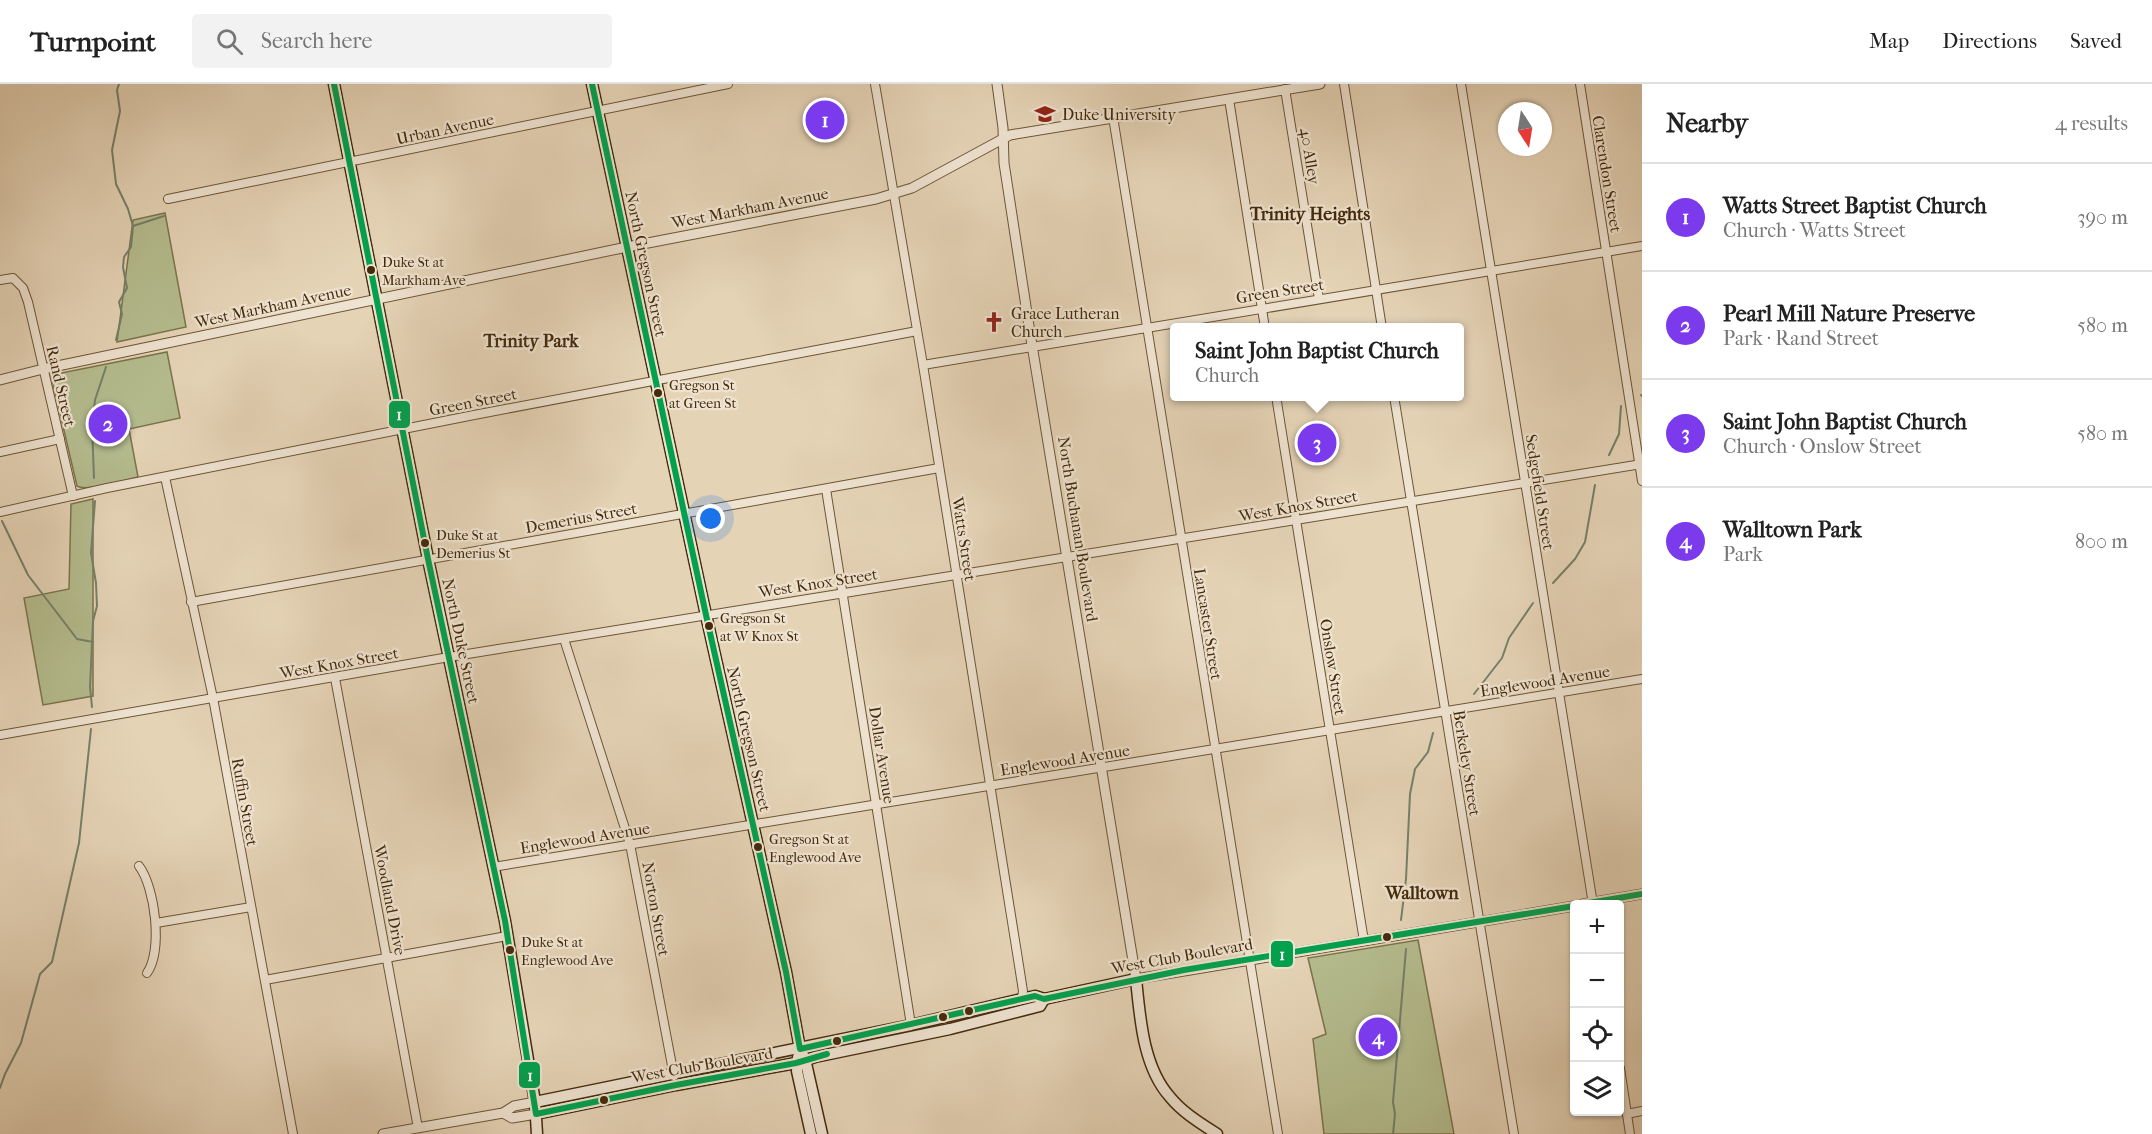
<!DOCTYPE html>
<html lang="en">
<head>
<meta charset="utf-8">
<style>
  body { margin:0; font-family:"IM FELL French Canon",serif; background:#f2f2f2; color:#222 }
  .controls { position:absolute; right:18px; bottom:18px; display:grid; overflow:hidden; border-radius:6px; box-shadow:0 2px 4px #0004 }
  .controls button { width:54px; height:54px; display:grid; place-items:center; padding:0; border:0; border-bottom:2px solid #e0e0e0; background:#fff; color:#222; font:30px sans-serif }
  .compass { position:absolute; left:1498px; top:18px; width:54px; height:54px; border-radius:50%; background:#fff; box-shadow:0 2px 4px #0004; rotate:168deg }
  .you { position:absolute; left:711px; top:435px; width:21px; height:21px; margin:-15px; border:4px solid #fff; border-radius:50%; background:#1a73e8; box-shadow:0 0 0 9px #1a73e833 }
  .badge { display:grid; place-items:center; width:39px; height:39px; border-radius:50%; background:#7c3aed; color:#fff; font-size:20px; font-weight:700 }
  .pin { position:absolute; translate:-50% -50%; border:3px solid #fff; box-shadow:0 2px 6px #0006 }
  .popup { position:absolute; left:1170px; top:239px; width:294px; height:78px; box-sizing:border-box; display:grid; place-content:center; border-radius:6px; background:#fff; filter:drop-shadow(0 2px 4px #0005); font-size:20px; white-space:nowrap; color:#767676 }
  .popup b { font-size:22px; color:#222 }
  .popup::after { content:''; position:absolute; left:50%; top:100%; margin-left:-12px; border:12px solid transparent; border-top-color:#fff }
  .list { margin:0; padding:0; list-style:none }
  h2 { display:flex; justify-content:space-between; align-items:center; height:78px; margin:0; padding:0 24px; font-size:26px }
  h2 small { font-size:20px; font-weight:400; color:#767676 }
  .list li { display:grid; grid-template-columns:39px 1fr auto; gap:18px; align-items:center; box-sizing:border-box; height:108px; padding:0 24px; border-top:2px solid #e0e0e0 }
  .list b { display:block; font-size:22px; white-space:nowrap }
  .list p { margin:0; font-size:20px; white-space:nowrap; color:#767676 }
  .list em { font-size:20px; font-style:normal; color:#767676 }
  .icon { flex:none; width:33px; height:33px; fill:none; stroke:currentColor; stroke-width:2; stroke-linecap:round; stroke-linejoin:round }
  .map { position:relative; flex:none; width:1642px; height:1050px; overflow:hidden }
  header { display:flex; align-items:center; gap:36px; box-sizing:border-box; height:84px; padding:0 30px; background:#fff; border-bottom:2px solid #e0e0e0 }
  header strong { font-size:28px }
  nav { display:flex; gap:33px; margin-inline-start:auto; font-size:21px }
  .search { width:420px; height:54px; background:#f2f2f2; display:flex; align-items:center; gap:15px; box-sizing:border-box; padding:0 21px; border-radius:6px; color:#767676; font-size:22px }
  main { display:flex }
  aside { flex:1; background:#fff }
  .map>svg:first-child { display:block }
</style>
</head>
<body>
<header>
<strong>Turnpoint</strong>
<div class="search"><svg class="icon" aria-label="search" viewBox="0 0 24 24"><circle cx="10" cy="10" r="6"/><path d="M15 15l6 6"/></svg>Search here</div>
<nav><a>Map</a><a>Directions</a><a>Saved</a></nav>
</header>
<main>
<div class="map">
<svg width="1642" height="1050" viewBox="0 0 1642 1050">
  <rect width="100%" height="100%" fill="#e5d3b6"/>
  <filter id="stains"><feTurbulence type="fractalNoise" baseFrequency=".00333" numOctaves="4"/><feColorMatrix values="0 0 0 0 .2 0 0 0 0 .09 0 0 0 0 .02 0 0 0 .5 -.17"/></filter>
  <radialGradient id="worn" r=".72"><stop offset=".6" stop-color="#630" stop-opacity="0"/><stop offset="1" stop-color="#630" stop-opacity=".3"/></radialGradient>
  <!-- green -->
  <g fill="#b4bc8e" stroke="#7c744c" stroke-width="1.5">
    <polygon points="165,129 186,243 117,258 133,136"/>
    <path d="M167,268L180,334L129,345L138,393C125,396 87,408 77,402L51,291Z"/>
    <polygon points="93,415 93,612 43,621 24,514 69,505 71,420"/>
    <polygon points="1418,856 1454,1050 1324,1050 1313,955 1326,950 1308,874"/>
  </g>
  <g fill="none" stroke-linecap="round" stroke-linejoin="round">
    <!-- stream -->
    <g stroke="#75806b" stroke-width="2">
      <polyline points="133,142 164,132"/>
      <polyline points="116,256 122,230 119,218 127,204 123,183 124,173 131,163 133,142 128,125 116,100 112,66 120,27 117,6 119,0"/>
      <polyline points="1641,311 1642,312"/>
      <polyline points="1609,371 1619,350 1621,322"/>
      <polyline points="94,394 92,342 95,316 106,283"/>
      <polyline points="2,437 28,491 77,555 93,558"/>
      <polyline points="1553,499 1575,475 1585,458 1595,401"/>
      <polyline points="1474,610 1502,574 1509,554 1533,519"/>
      <polyline points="92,623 90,603 93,537 97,522 96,499 91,469 95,417"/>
      <polyline points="1401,836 1406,795 1410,710 1415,685 1428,668 1433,649"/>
      <polyline points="0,1004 5,990 21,959 40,890 52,878 79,759 91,645"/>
      <polyline points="1393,1050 1395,1030 1393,1018 1406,865"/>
    </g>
    <!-- minor casing -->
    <g stroke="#6c5536" stroke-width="10">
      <g id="minor">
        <polyline points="875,0 923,281 1017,869 1023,907 1022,914"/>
        <polyline points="1344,0 1382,244"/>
        <polyline points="1461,0 1593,820"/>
        <polyline points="1580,0 1642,397"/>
        <polyline points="1285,5 1319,215"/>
        <polyline points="1229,15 1265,244"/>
        <polyline points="1113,33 1278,1050"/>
        <polyline points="168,115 728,0"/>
        <polyline points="0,196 13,194 23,204 28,218 73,412"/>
        <polyline points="923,281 1642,162"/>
        <polyline points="1276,312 1364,857"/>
        <polyline points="1394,312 1514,1050"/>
        <polyline points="0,368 60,355"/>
        <polyline points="165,393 213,614 293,1050"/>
        <polyline points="826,405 911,941"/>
        <polyline points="0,428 107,404 474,331 917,247"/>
        <polyline points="191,518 939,384"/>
        <polyline points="564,555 630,760 674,992"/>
        <polyline points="335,594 418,1044"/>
        <polyline points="0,651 449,573 1642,380"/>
        <path d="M139,782C155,803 163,866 147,889"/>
        <polyline points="493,783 1642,595"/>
        <polyline points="156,839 251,823"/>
        <polyline points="265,896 507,852"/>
        <polyline points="1620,984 1630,1050"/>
        <polyline points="1627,1030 1642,1027"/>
      </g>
    </g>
    <!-- tertiary casing -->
    <g stroke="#6c5536" stroke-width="11">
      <g id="tertiary">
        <polyline points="997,0 1003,44 1004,79 1031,255 1136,895 1574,822"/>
        <polyline points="0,296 43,285 627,163 876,115 912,104 1010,51 1320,0"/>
        <polyline points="1583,820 1642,810"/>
        <polyline points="503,1029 512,1034 536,1030"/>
        <polyline points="383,1050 503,1029 514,1022 535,1018"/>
      </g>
    </g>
    <!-- secondary casing -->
    <g stroke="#442b0b" stroke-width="13">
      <g id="secondary">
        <polyline points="334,0 428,475 505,837 535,1018 537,1050"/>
        <polyline points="592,0 706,531 786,888 800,965 805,975 822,1050"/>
        <polyline points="798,973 797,987 811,1050"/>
        <path d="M535,1018L911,941L1035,912L1044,915L1136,895C1140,934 1143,983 1170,1013C1182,1028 1200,1039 1217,1050"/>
        <polyline points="536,1030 676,1001 796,979 815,973 950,945 1040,922 1044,915"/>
      </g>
    </g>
    <!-- minor -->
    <use href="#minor" stroke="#eee2d0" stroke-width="8"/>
    <!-- tertiary -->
    <use href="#tertiary" stroke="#eee2d0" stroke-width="9"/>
    <!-- secondary -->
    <use href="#secondary" stroke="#eee2d0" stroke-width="10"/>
    <!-- bus-1 casing -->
    <g stroke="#eee2d0" stroke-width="10">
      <g id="bus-1">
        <polyline points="334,0 428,475 505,837 536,1030 676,1001 796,979 827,970"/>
        <polyline points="592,0 706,531 786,888 800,965 1035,912 1044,915 1184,886 1574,822"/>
        <polyline points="1583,820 1642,810"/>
      </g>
    </g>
    <!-- bus-1 -->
    <use href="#bus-1" stroke="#03a04e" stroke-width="6"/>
  </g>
  <!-- icons -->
  <defs>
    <g id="university-bare" transform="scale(1.62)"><path d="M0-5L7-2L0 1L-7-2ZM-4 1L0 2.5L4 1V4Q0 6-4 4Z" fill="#8f2418" stroke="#eee2d0" stroke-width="2.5" paint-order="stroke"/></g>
    <g id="church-bare" transform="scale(1.62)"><path d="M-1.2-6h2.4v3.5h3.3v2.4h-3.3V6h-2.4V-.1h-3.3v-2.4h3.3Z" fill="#8f2418" stroke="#eee2d0" stroke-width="2.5" paint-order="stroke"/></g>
  </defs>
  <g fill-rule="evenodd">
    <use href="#university-bare" x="1045" y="30"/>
    <use href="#church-bare" x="994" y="238"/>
  </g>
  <!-- markers -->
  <g fill="#442b0b" stroke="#eee2d0" stroke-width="2">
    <circle cx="371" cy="186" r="5"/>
    <circle cx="658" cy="309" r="5"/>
    <circle cx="425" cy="459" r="5"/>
    <circle cx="709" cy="542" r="5"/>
    <circle cx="758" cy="763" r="5"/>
    <circle cx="1387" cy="853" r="5"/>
    <circle cx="510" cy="866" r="5"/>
    <circle cx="969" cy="927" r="5"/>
    <circle cx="943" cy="933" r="5"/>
    <circle cx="837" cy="957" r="5"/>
    <circle cx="604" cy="1016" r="5"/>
  </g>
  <g text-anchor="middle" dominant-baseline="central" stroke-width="4.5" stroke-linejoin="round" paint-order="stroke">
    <!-- bus labels -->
    <g font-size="14" fill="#442b0b" stroke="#eee2d0" text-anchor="start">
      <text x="382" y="178">Duke St at<tspan x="382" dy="18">Markham Ave</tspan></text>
      <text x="669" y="301">Gregson St<tspan x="669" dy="18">at Green St</tspan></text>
      <text x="436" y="451">Duke St at<tspan x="436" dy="18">Demerius St</tspan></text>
      <text x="720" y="534">Gregson St<tspan x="720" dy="18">at W Knox St</tspan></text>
      <text x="769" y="755">Gregson St at<tspan x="769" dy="18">Englewood Ave</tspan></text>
      <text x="521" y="858">Duke St at<tspan x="521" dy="18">Englewood Ave</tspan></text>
    </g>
    <!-- poi labels -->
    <g font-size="16" fill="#442b0b" stroke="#eee2d0" text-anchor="start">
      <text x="1062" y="30">Duke University</text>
      <text x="1011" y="229">Grace Lutheran<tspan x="1011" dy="18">Church</tspan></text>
    </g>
    <!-- street labels -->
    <g font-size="16" fill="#442b0b" stroke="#eee2d0">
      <text transform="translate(445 45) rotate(-12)">Urban Avenue</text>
      <text transform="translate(1310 72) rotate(81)">40 Alley</text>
      <text transform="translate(1607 90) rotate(81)">Clarendon Street</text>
      <text transform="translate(750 124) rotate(-11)">West Markham Avenue</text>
      <text transform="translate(646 180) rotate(78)">North Gregson Street</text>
      <text transform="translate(1280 207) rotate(-9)">Green Street</text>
      <text transform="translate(273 222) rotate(-12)">West Markham Avenue</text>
      <text transform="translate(61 302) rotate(77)">Rand Street</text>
      <text transform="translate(473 318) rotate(-11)">Green Street</text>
      <text transform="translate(1540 408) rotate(81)">Sedgefield Street</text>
      <text transform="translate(1298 422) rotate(-10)">West Knox Street</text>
      <text transform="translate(581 434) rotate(-10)">Demerius Street</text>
      <text transform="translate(1078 445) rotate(81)">North Buchanan Boulevard</text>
      <text transform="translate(964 455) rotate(81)">Watts Street</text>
      <text transform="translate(818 499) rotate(-9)">West Knox Street</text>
      <text transform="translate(1208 540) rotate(81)">Lancaster Street</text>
      <text transform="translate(461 557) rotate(78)">North Duke Street</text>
      <text transform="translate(339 579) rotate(-10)">West Knox Street</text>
      <text transform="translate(1333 583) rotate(81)">Onslow Street</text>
      <text transform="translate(1545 597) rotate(-9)">Englewood Avenue</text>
      <text transform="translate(749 655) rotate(77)">North Gregson Street</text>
      <text transform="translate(882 671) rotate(81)">Dollar Avenue</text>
      <text transform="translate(1065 676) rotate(-9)">Englewood Avenue</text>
      <text transform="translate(1467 679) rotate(81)">Berkeley Street</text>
      <text transform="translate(245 718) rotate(80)">Ruffin Street</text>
      <text transform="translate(585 754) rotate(-9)">Englewood Avenue</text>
      <text transform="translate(390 816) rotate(79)">Woodland Drive</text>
      <text transform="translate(656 825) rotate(80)">Norton Street</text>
      <text transform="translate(1182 872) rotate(-10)">West Club Boulevard</text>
      <text transform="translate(702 981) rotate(-10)">West Club Boulevard</text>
    </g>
    <!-- neighbourhood labels -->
    <g font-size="18" font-weight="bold" fill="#442b0b" stroke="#eee2d0">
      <text x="1310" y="130">Trinity Heights</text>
      <text x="531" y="257">Trinity Park</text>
      <text x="1422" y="809">Walltown</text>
    </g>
  </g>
  <g stroke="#eee2d0" stroke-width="2">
    <rect x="388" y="316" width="23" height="29" rx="6" fill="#03a04e"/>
    <rect x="1270" y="856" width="24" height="28" rx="6" fill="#03a04e"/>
    <rect x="518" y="977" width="23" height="28" rx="6" fill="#03a04e"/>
  </g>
  <g font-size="16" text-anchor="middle" font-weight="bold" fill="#fff">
    <text x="399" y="336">1</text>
    <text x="1282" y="876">1</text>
    <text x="530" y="997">1</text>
  </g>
  <rect width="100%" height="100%" filter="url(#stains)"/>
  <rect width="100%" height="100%" fill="url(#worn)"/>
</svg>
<div class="controls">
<button>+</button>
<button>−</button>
<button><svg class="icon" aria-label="locate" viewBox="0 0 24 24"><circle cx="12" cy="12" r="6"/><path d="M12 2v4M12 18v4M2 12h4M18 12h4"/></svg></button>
<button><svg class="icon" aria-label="layers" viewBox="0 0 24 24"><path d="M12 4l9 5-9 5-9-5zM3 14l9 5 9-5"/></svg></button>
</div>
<svg class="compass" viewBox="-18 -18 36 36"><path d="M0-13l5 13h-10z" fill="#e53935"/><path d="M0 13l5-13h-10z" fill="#767676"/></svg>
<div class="you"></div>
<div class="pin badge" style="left:825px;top:36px">1</div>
<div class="pin badge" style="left:108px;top:340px">2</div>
<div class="pin badge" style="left:1317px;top:359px">3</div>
<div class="popup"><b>Saint John Baptist Church</b>Church</div>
<div class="pin badge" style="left:1378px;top:953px">4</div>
</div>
<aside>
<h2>Nearby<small>4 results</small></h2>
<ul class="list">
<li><span class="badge">1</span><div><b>Watts Street Baptist Church</b><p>Church · Watts Street</p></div><em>390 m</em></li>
<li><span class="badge">2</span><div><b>Pearl Mill Nature Preserve</b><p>Park · Rand Street</p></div><em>580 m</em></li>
<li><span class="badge">3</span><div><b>Saint John Baptist Church</b><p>Church · Onslow Street</p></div><em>580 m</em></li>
<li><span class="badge">4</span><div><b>Walltown Park</b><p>Park</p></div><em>800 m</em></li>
</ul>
</aside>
</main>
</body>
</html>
